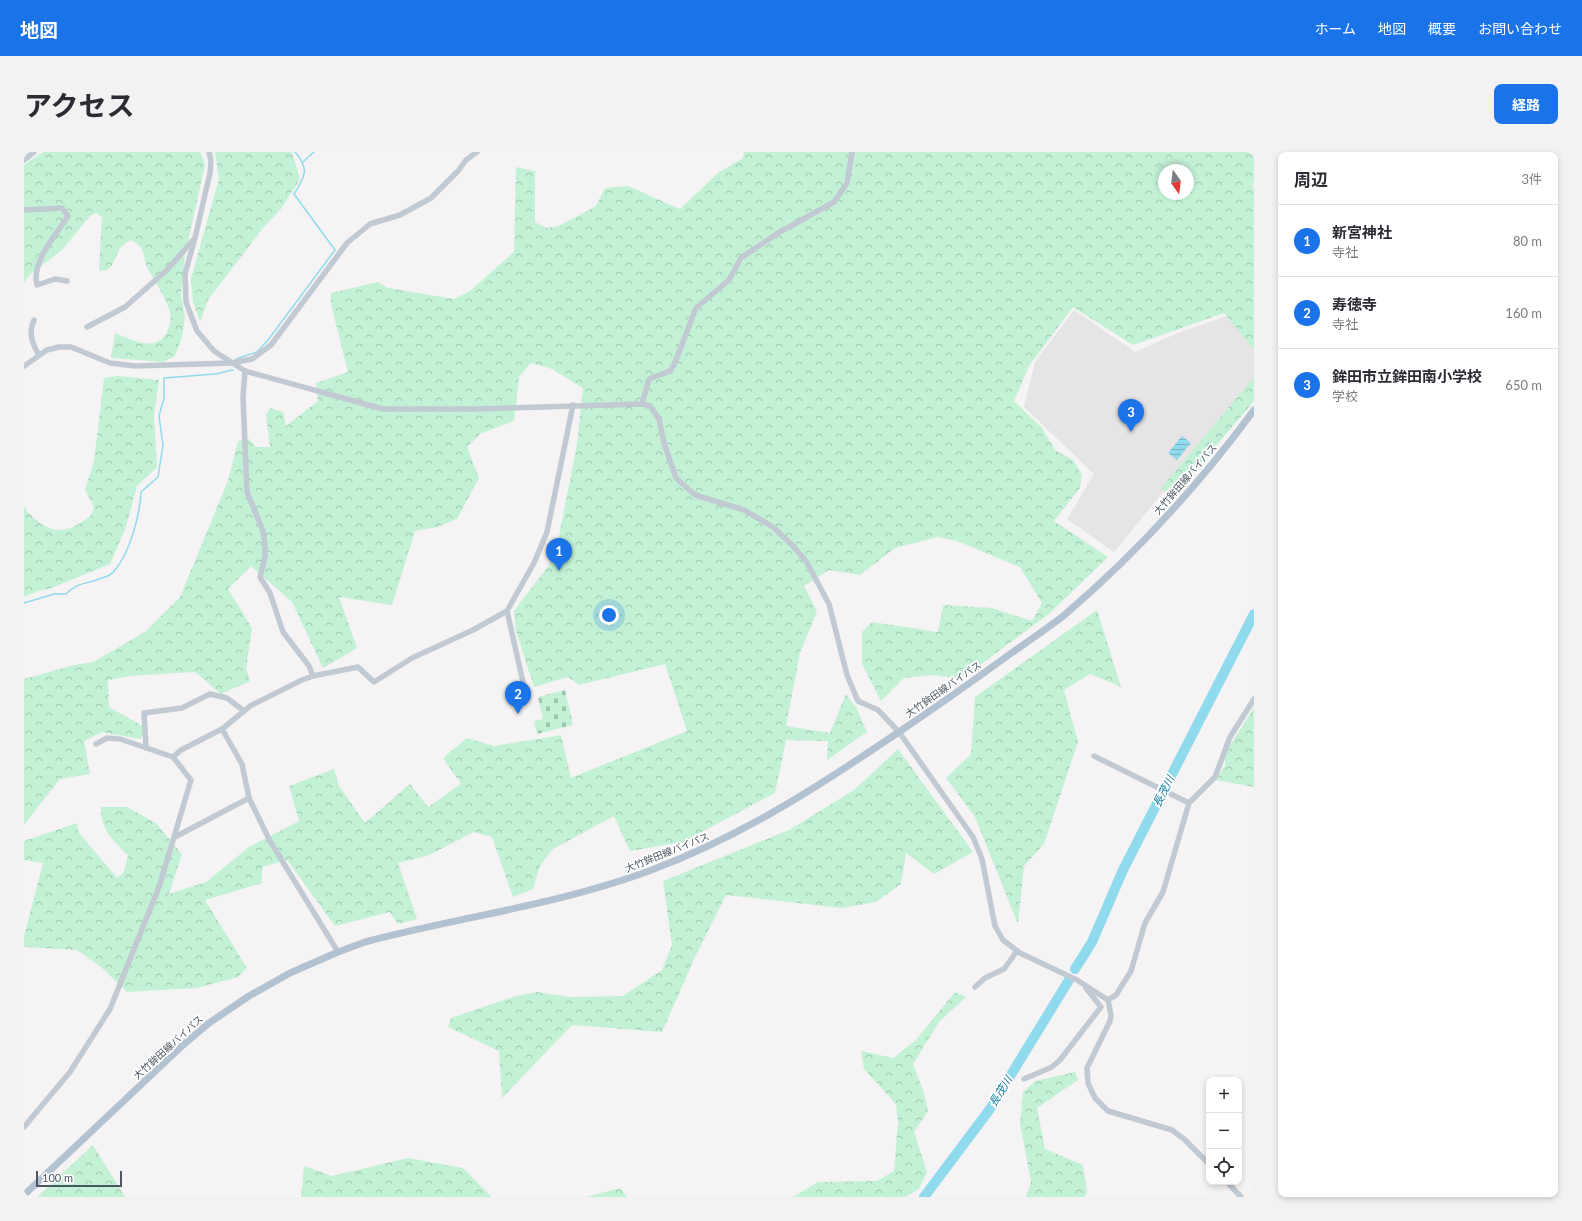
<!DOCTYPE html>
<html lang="ja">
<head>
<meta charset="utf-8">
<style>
  body { margin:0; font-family:Lato,"Noto Sans JP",sans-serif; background:#f2f2f3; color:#2b2b33 }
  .controls { position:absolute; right:12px; bottom:12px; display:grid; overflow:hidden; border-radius:8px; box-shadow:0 2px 6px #0003 }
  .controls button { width:36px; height:36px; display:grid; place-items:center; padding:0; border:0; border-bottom:1px solid #e1e1e2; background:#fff; color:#2b2b33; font:20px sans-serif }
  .compass { position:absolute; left:1134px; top:12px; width:36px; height:36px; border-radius:50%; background:#fff; box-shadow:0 2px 6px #0003; rotate:166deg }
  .scale { position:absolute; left:12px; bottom:10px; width:86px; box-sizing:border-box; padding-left:4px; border:2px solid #4a5661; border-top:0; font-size:11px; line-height:14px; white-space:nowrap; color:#4a5661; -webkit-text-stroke:3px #fff; paint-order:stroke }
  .you { position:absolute; left:585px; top:463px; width:14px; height:14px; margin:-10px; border:3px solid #fff; border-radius:50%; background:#1a73e8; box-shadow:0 0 0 6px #1a73e833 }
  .badge { display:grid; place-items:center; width:26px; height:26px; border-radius:50%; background:#1a73e8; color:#fff; font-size:13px; font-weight:700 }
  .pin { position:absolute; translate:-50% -33px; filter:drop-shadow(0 1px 2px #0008) }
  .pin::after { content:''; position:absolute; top:21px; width:14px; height:12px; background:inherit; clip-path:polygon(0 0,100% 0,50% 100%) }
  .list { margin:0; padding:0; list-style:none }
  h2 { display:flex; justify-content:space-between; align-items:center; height:52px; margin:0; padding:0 16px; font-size:17px }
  h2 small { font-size:13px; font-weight:400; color:#7c7c81 }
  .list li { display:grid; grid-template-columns:26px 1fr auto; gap:12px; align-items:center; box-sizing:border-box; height:72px; padding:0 16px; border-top:1px solid #e1e1e2 }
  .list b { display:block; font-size:15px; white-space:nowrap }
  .list p { margin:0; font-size:13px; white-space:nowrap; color:#7c7c81 }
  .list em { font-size:13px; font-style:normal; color:#7c7c81 }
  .icon { flex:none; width:22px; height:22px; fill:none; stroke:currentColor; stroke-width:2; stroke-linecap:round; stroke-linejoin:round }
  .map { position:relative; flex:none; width:1230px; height:1045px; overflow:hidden; border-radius:8px }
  header { display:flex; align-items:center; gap:24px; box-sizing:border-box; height:56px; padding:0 20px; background:#1a73e8; color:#fff }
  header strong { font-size:19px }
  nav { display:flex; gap:22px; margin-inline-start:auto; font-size:14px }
  .intro { display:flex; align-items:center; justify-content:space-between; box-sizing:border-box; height:96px; padding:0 24px }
  h1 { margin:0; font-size:28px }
  .button { padding:10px 18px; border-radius:8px; background:#1a73e8; color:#fff; font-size:14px; font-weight:700 }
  main { display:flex; gap:24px; padding:0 24px }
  aside { flex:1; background:#fff; border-radius:8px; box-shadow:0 2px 6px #0003 }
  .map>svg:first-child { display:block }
</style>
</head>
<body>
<header>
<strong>地図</strong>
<nav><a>ホーム</a><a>地図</a><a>概要</a><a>お問い合わせ</a></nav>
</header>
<div class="intro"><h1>アクセス</h1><a class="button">経路</a></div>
<main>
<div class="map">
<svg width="1230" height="1045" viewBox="0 0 1230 1045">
  <defs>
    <pattern id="forest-crowns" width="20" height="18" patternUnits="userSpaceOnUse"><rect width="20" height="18" fill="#c3f1d5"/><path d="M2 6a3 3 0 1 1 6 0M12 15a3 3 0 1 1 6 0" fill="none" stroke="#a0c6b0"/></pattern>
    <pattern id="cemetery-stones" width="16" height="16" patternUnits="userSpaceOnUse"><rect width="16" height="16" fill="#c3f1d5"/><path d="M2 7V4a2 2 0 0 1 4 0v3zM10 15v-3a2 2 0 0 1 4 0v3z" fill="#a0c6b0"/></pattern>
    <pattern id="water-rules" width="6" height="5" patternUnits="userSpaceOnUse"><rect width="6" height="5" fill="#90daee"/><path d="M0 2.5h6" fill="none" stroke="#78b4c4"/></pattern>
  </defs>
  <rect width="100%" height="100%" fill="#f5f3f3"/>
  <!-- education -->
  <polygon fill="#e6e4e5" points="1050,158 1111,200 1154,181 1203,164 1230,185 1230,229 1090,400 1043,367 1070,322 1000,255 1011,210"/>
  <!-- forest -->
  <g fill="url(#forest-crowns)" fill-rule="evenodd">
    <path d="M19,0H176L181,13L161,103L157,142L161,166L158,185L151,204L139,210L87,206L91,181C108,188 134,202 144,178C146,172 148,163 145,157C141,144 132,131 125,119C117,104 124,96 106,88L96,96L87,115L81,119L75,118L78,65L72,61L66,64L38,98L4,124L0,131V13Z"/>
    <polygon points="191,0 268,0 276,27 257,57 239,76 184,148 176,170 169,150 167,126 195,27"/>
    <path d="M720,0H1230V31H1228L1230,37V198L1200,161L1109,193L1049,155L1005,214L990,249L1018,276L1031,298L1049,308L1058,323L1056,336L1030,369L1084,405L1026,461L945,521L931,526L908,523L880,526L857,549L838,512V480L848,470L914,480L919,453L968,456L1008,469L1018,451L996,415L933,389L914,385L871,396L836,423L805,418L780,434L793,459L776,501L762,574L806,581L822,542L832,555L843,580L803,608L804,589L762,588L751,641L659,690L606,699L590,664L529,697L516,714L509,737L489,745L468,685L450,680L403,704L374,711L393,767L374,772L366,760L311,774L263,708L238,715V731L181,748L223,816L214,825L173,836L103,840L78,816L53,798L0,795V784L19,711L0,708V689L53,671L55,681L93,726L100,720L104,703C89,689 76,677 77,655H103L132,671L158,702L145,742L182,730L225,695L275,669L265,634L310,617L315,634L341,671L386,632L404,655L437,632L419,606L443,586L470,594L537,583L547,626L663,579L641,512L555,533L544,525L510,535L492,479L490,459L531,405L553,292L559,236L528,217L507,211L495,225L490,269L456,282L443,295L455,326L433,367L414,375L391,379L368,453L315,445L333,496L299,516L268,450L227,414L204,437L228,476L222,516L226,529L197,542L171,520L106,524L84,528L85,555L124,577L116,587L78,580L60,589L66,622L36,627L0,673V527L50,513L69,510L121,480L156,445L204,329L214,289L225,287L232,295H246L242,263L246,256L259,260L262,274L294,249L292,231L324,220L307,152V141L354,130L364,136L430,147L446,139L490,100L492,15L511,19V70L523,76L535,74L572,54L581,36L604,34L656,57L694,21L719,6ZM1140,18H1164V42H1140Z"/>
    <path d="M94,224L135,228L130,264L133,315L113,334L102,375L86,412L25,437L14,439L0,445V354C3,361 9,365 15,370C34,385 51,377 68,362L70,355L61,338L70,309L80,226Z"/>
    <polygon points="1230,225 1230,249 1148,346 1137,336"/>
    <polygon points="1073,458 1097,535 1066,522 1040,538 1054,590 1020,692 1000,714 994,772 951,665 922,626 947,602 951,545"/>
    <polygon points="1230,556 1230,635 1192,628 1201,613 1201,601"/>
    <polygon points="874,597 949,700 910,722 882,701 877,732 852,750 818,756 702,743 672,803 638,880 548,873 478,946 475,899 424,875 427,866 492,844 513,840 546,845 599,844 638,818 648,793 639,729 765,678 830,638"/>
    <polygon points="931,840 942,845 915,870 889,912 899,938 904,959 890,980 903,1020 895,1037 881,1045 769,1045 794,1030 853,1029 870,1019 874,970 872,952 840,917 837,899 869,906 891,889"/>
    <polygon points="1051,920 1054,928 1013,956 1021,997 1059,1013 1063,1040 1061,1045 1002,1045 1007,1030 996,972 999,940 1011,929"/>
    <polygon points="69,993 101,1045 13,1045"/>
    <polygon points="384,1006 439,1016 468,1045 277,1045 280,1014 308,1024"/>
    <polygon points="596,1036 603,1045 562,1045"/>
  </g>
  <!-- cemetery -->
  <polygon fill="url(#cemetery-stones)" points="541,538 549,573 513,582 510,569 519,567 514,545"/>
  <!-- water -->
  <polygon fill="url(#water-rules)" points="1158,284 1167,291 1153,308 1144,301"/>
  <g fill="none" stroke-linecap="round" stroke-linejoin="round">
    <!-- stream -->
    <g stroke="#90daee" stroke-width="1.5">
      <polyline points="279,10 290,0"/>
      <path d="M212,207L233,200L244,188L311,98L270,42C281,25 286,17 271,0"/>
      <path d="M0,451L30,442H42C55,429 62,433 78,426C82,425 88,422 91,418C106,400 116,363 117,340L134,325L139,293L135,264L140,246V226L191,222L209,218"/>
    </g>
    <!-- river -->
    <g stroke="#90daee" stroke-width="10">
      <polyline points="1051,817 1068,790 1099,718 1230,462"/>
      <polyline points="900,1045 966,957 1045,828"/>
    </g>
    <!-- minor -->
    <g stroke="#c1cad2" stroke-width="5.5">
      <polyline points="185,0 187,9 186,21 171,86 161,122 162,150 173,179 190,199 221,219 359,257 452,257 618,252 626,254 635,267 640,291 652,326 671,343 720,358 749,375 768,393 782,409 805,452 823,523 834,549 854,558 875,580 949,685 958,707 971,774 979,788 996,801 1053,828 1084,848 1087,863 1086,869 1063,916 1064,931 1071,946 1084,959 1148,978 1160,987 1185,1012"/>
      <polyline points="0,8 10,0"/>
      <path d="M0,58L38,56L44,64C32,83 7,110 13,133L31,127L43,129"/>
      <path d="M10,168C4,181 8,191 15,203"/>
      <polyline points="63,175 101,155 143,118 170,87"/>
      <polyline points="0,214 23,198 35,195 47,195 86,211 111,214 208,211 228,207 247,193 323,91 346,72 376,63 407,46 434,19 442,8 453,0"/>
      <polyline points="221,219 219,245 223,340 239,379 241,393 241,405 236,425 246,441 259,480 285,514 289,524"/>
      <polyline points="618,252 625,227 646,219 650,213 672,156 705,128 717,106 754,81 810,50 823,31 828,0"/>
      <polyline points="483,459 499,530"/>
      <polyline points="198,577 218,612 225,646 246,689 314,800"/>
      <polyline points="122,596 120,561 158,556 186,542 203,546 220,559"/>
      <polyline points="1070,604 1165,651"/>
      <polyline points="149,605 157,598 198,577 226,554 278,528 289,524 334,515 350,530 388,506 449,478 483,459 510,411 523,380 549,253"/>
      <polyline points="151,685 225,646"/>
      <polyline points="951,835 961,826 980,817 993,799"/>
      <polyline points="1084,848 1092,843 1107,819 1121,771 1139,740 1165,651 1191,625 1206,585 1230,547"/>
      <polyline points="1000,927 1028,915 1036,908 1077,855 1062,836"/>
      <polyline points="0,975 46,920 86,857 135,735 167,628 149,605 96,587 83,586 72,592"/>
      <polyline points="1203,1030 1217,1045"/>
    </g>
    <!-- major -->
    <path stroke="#b3c2d1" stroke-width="7" d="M0,1043L159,893L185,871L225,844L266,821L314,800L341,790C435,765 533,753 625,719C713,686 786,640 863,588C905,560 945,532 986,502C1003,490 1021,478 1038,465C1110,404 1174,334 1230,258"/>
  </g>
  <g text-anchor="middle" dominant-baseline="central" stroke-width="3.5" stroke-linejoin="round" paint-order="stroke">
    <!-- street labels -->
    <g font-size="10" fill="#4a5661" stroke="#fff">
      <text transform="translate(1161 327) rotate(-49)">大竹鉾田線バイパス</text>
      <text transform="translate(919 537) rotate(-35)">大竹鉾田線バイパス</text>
      <text transform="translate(643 700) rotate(-22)">大竹鉾田線バイパス</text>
      <text transform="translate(144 895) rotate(-42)">大竹鉾田線バイパス</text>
    </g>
    <!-- water labels -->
    <g font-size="11" font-style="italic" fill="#0c7c9b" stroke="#fff">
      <text transform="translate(1139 639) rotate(-63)">長茂川</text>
      <text transform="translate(976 939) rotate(-58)">長茂川</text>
    </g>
  </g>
</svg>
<div class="controls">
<button>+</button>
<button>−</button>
<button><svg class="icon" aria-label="locate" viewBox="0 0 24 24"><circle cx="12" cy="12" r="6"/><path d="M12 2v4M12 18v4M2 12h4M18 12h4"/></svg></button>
</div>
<svg class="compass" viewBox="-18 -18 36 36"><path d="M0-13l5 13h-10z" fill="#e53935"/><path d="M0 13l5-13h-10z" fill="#7c7c81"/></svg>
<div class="scale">100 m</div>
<div class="you"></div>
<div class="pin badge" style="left:535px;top:419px">1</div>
<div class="pin badge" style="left:494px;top:562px">2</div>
<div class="pin badge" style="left:1107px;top:280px">3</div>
</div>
<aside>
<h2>周辺<small>3件</small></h2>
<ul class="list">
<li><span class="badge">1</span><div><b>新宮神社</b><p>寺社</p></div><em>80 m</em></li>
<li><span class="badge">2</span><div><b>寿徳寺</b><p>寺社</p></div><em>160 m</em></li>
<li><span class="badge">3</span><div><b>鉾田市立鉾田南小学校</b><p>学校</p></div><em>650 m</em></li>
</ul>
</aside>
</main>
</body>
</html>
